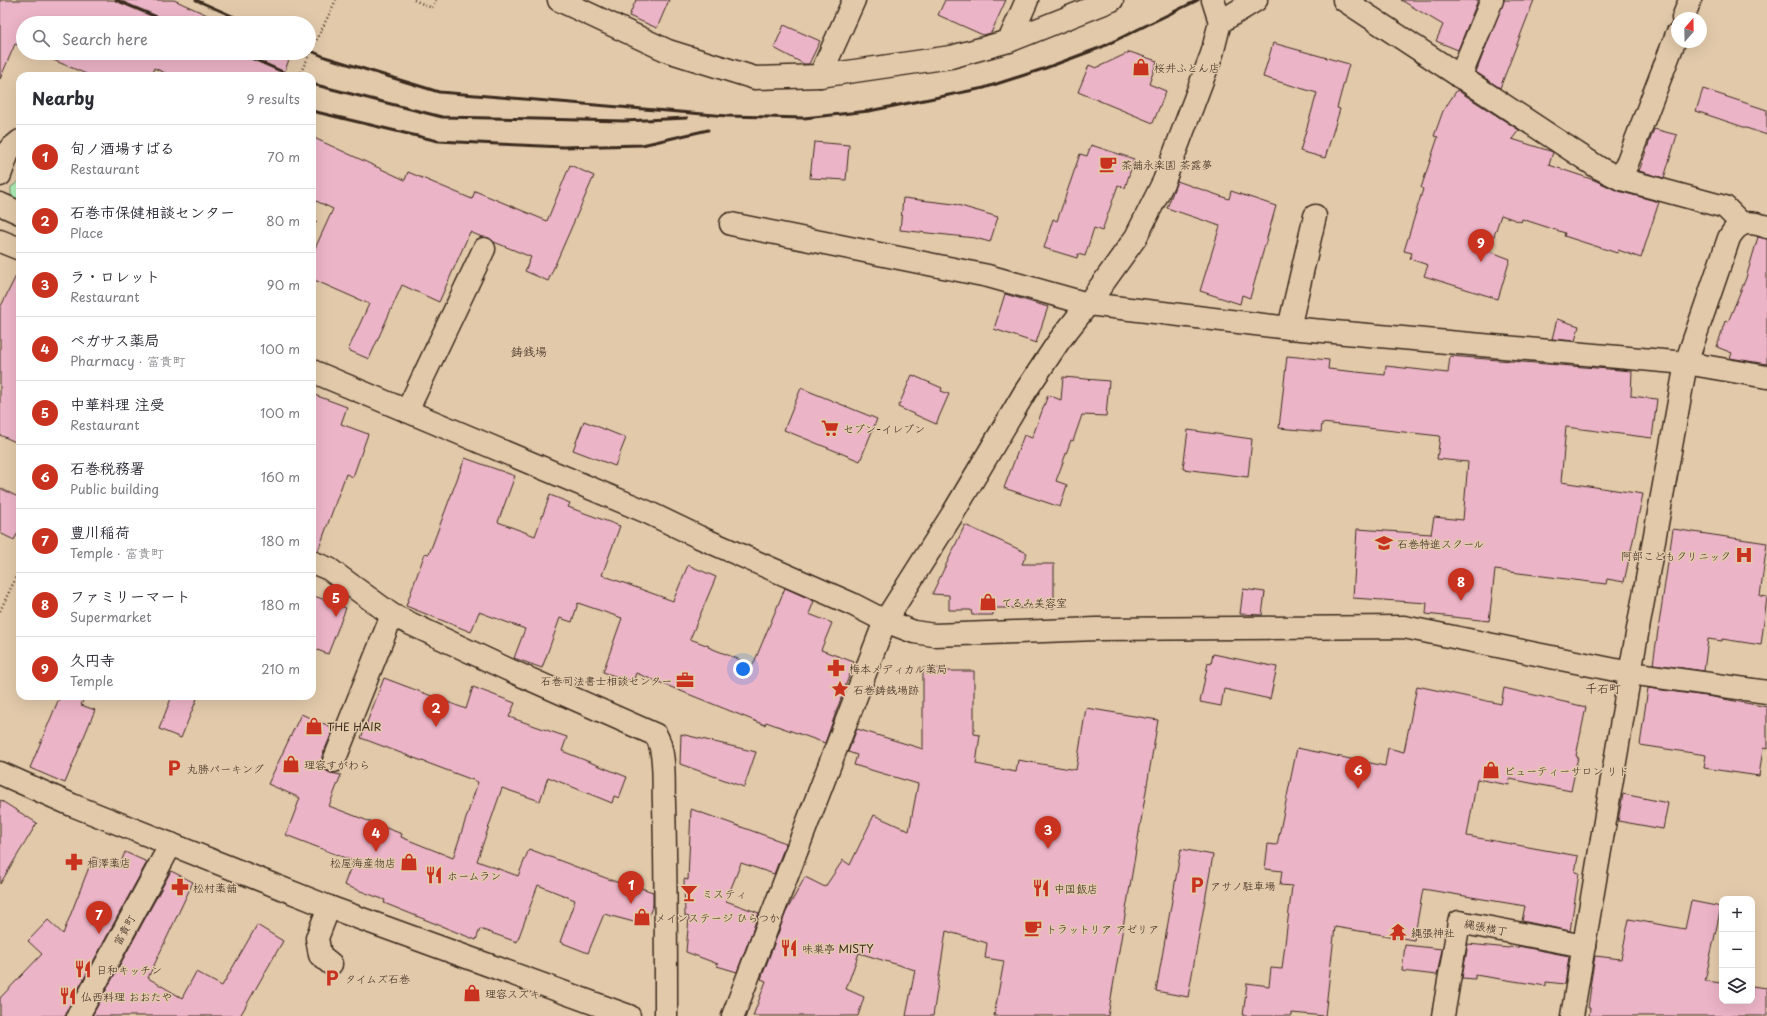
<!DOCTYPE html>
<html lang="en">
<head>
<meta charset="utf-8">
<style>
  body { margin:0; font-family:"Playpen Sans","Klee One",sans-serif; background:#f7f7f7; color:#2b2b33 }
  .controls { position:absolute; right:12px; bottom:12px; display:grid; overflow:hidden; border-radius:8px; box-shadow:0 4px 16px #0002 }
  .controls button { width:36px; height:36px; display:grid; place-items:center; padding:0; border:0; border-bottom:1px solid #e1e1e2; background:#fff; color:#2b2b33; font:20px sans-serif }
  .compass { position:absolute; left:1671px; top:12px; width:36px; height:36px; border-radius:50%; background:#fff; box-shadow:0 4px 16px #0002; rotate:20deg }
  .you { position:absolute; left:743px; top:669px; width:14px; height:14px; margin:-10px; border:3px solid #fff; border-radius:50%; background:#1a73e8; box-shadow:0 0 0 6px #1a73e833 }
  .badge { display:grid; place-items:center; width:26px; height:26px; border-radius:50%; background:#c8321e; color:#fff; font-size:13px; font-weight:700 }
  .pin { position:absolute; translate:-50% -33px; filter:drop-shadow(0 1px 2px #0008) }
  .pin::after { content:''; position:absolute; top:21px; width:14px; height:12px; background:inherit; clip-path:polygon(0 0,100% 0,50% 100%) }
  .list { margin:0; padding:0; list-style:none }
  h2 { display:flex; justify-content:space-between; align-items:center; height:52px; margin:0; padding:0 16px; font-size:17px }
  h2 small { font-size:13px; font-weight:400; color:#7c7c81 }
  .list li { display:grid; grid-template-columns:26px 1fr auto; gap:12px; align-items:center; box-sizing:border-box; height:64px; padding:0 16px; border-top:1px solid #e1e1e2 }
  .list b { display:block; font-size:15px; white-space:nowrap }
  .list p { margin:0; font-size:13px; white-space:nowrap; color:#7c7c81 }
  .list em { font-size:13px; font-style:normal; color:#7c7c81 }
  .icon { flex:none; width:22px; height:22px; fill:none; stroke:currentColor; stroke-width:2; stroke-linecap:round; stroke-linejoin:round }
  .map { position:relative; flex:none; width:1767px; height:1016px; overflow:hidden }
  .search { position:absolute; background:#fff; box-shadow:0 4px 16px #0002; left:16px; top:16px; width:300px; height:44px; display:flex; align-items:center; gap:10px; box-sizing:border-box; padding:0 14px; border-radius:22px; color:#7c7c81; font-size:15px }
  .panel { position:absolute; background:#fff; box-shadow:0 4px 16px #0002; left:16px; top:72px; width:300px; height:628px; border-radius:12px }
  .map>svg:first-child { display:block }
</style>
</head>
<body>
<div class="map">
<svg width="1767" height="1016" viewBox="0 0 1767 1016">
  <rect width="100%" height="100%" fill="#e2c9aa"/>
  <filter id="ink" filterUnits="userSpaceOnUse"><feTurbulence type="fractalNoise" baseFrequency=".025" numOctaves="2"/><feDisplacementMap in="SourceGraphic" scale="8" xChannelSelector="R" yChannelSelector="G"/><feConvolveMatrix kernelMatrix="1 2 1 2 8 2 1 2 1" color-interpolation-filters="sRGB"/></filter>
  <g filter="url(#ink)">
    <!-- green -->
    <polygon fill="#afefb7" stroke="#758c6a" points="20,181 20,202 11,195 11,187"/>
    <!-- building -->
    <g fill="#ecb4c7" stroke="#3b2a1e">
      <polygon points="0,0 174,0 225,23 23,23 23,47 15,44 0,79"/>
      <polygon points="636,0 669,0 657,28 629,16"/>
      <polygon points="945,0 1006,0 991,33 983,35 938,15"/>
      <polygon points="1401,0 1478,0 1458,50 1436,41 1443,25"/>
      <polygon points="1504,0 1534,0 1500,88 1476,72"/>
      <polygon points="784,25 820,41 809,64 804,64 774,48"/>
      <polygon points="1273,43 1349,64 1337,108 1340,109 1325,158 1300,151 1317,93 1263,77"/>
      <polygon points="1130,52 1157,61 1149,84 1166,91 1153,123 1078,92 1089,65 1096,68"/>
      <polygon points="37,53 290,53 291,54 283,76 172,76 154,68 151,76 91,76"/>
      <polygon points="1703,89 1767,110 1767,135 1696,111"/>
      <polygon points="1457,90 1519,130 1512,139 1553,152 1549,165 1594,180 1618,191 1659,202 1641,258 1618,250 1617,253 1564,236 1565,233 1522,219 1521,222 1501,215 1489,251 1510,259 1498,299 1424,276 1428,265 1410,259 1412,253 1404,251 1423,189 1421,188 1438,137 1434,136 1443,111"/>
      <polygon points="1654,129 1677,135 1664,178 1639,171"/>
      <polygon points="312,137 405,180 408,172 472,199 475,191 547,221 570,165 594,176 548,281 525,271 531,257 494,242 489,238 482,237 470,232 439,302 402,285 369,359 348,350 369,304 312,279 312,255 333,209 312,199"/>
      <polygon points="814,142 849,145 846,180 810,178"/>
      <polygon points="1091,145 1134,159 1125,188 1118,185 1102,231 1094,228 1085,256 1078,254 1077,258 1044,248 1053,219 1057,221 1080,154 1087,156"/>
      <polygon points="1177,181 1229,199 1231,191 1276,206 1250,298 1242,295 1240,304 1200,291 1220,226 1167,208"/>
      <polygon points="903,198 954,204 998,217 990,242 975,238 900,230"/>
      <polygon points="1758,237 1767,239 1767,364 1730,358 1732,353 1717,347 1725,321 1728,322 1746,278"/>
      <polygon points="20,268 20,444 0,435 0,308"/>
      <polygon points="1005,294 1048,307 1036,343 994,329"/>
      <polygon points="1557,319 1579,326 1575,341 1552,339"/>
      <polygon points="1287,356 1329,360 1328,369 1385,375 1386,366 1448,373 1450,356 1632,371 1631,396 1657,399 1652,438 1566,427 1561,482 1643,494 1624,582 1607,579 1606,584 1495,570 1489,621 1426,614 1427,603 1353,598 1357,529 1431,534 1434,517 1463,520 1468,462 1437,459 1440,436 1322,423 1321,432 1279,428"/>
      <polygon points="912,375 942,388 941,391 949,394 936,424 898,407"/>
      <polygon points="1063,377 1109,381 1106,416 1082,415 1073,441 1071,440 1056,481 1067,485 1060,507 1004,488 1024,435 1032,438 1048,395 1061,400"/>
      <polygon points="801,388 877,419 860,461 784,430"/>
      <polygon points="312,394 347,407 341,424 368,434 353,477 346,474 318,551 312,550"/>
      <polygon points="584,421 626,438 615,466 573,450"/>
      <polygon points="1188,430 1252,439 1248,477 1183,469"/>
      <polygon points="465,458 515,476 498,522 535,536 550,495 570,503 568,507 620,526 602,575 673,601 688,565 716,577 690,639 709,646 708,647 753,665 785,588 814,601 809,614 832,623 821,650 854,662 825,743 766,722 765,725 636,673 633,682 603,672 622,618 578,603 572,622 560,618 542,668 514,658 525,629 479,612 471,632 406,606 425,553 429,554"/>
      <polygon points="0,488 20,498 20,529 14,540 0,533"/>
      <polygon points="965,525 1027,553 1022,564 1054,564 1054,608 993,608 993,615 972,615 971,610 949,610 949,595 932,594"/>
      <polygon points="1673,529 1767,543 1760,596 1767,597 1761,645 1722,639 1722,641 1708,639 1704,671 1653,664"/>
      <polygon points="1243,589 1265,592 1262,615 1240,614"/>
      <polygon points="312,595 346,608 328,654 312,648"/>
      <polygon points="1213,654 1277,667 1270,699 1224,689 1221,706 1200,702 1208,663 1211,664"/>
      <polygon points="923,668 943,668 943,671 974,671 974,734 980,735 976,764 1016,772 1018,760 1076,770 1086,708 1158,720 1108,1016 994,1016 1004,961 985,958 987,943 946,931 933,1016 906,1016 915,970 859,953 846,989 864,997 858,1016 753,1016 766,981 761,979 786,912 805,877 825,887 843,860 850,865 874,815 909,831 918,784 854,765 857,755 848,752 857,729 923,749"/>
      <polygon points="384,678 466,709 473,687 515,703 509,717 567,737 562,751 627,777 619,798 614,796 612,803 548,777 540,801 502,788 477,861 518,876 529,849 619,883 620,881 653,892 653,905 645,925 604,914 588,953 560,942 575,900 538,885 517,942 480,929 476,940 384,903 385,900 344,885 353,861 286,835 300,798 268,784 301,714 334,728 322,756 322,768 330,773 341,775 329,806 402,834 401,837 453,858 478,782 361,738"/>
      <polygon points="1417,686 1501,704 1504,688 1586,707 1576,756 1578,757 1571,791 1510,779 1509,785 1477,779 1467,836 1578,856 1575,872 1579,873 1570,931 1522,921 1525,906 1423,889 1414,940 1335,927 1325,1016 1292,1013 1292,1016 1243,1016 1247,983 1269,986 1271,968 1282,969 1292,886 1280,885 1282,871 1265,869 1268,844 1277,845 1297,748 1385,766 1388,748 1404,752"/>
      <polygon points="1648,688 1713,697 1767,707 1767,749 1763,748 1759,776 1704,768 1706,755 1640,745"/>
      <polygon points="60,696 85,696 81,705 95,710 65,783 30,768"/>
      <polygon points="172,696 198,696 181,738 159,729"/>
      <polygon points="681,734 756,752 744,787 680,764"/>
      <polygon points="1623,794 1668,803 1663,829 1618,821"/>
      <polygon points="0,800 37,823 0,884"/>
      <polygon points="691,809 786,843 774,874 741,863 726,901 759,913 737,972 717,966 718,964 686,952 689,917 685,916 684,879 688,880"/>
      <polygon points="1181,849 1213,855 1188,997 1156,991"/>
      <polygon points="125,852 147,862 67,1010 66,1016 0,1016 0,998 42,954 28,941 48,920 63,934 93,857 119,867"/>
      <polygon points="171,871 193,882 148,978 182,998 196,972 222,986 257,925 283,941 240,1016 92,1016"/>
      <polygon points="1691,901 1721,907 1705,981 1722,983 1722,1001 1752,1001 1752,986 1767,988 1767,1016 1589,1016 1590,1008 1588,1008 1591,987 1590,987 1595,956 1621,959 1629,919 1685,929"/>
      <polygon points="1468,944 1509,948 1510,947 1518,948 1518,946 1569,956 1565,984 1546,982 1546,986 1475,975 1475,979 1462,978"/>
      <polygon points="1405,945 1442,949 1437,975 1402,971"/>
    </g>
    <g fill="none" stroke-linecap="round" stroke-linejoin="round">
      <!-- minor casing -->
      <g stroke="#3b2a1e" stroke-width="25">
        <g id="minor">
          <polyline points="559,0 668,51 755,78 820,76 951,57 1009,41 1112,0"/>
          <polyline points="1344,0 1599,168 1621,179 1725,207 1742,224"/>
          <polyline points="1683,18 1690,0"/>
          <polyline points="1220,22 1256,0"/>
          <polyline points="1009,41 1027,0"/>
          <polyline points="820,76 854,0"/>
          <polyline points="1460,77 1492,0"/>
          <polyline points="0,175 9,150 20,141"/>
          <polyline points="1621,179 1677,34"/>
          <polyline points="0,204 20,213"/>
          <polyline points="731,224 988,276 1088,304 1289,328 1686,363 1767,377"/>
          <polyline points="0,241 20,249"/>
          <polyline points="1289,328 1315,216"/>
          <polyline points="312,371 647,512 699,537 852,604 885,621 914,632 934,635 1096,629 1404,627 1630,673 1767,692"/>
          <polyline points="407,411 484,249"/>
          <path d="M312,562L329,569L392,615L507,669L656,735C666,752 663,784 664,804C666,875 666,945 666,1016"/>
          <polyline points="334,761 392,615"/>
          <polyline points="0,773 72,805 329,907 629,1016"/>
          <polyline points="329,907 317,938 320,955 331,964"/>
          <polyline points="78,1016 171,844"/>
          <polyline points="733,1016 885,621 952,515 1025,392 1059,341 1088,304 1136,237 1164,181 1212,54 1220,22 1213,0"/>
          <polyline points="1443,1016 1459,922 1584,946"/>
          <path d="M1572,1016L1630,673L1686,363L1729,238C1739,220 1749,221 1767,227"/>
        </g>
      </g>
      <!-- path -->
      <g stroke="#3b2a1e" stroke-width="2.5" stroke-dasharray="1 3" stroke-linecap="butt">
        <polyline points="414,0 432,8 436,0"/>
        <polyline points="312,220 316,222 312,231"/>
        <polyline points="0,611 20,569"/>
        <polyline points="1413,932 1432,936"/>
      </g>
      <!-- minor -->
      <use href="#minor" stroke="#e2c9aa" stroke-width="22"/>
      <!-- rail -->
      <g stroke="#3b2a1e" stroke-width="3">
        <polyline points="116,0 171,23"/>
        <polyline points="196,0 248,23"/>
        <polyline points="309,50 325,57 439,92 727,116 804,118 869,111 984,88 1043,69 1102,47 1198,0"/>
        <polyline points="240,53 292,76"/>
        <polyline points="312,84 442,117 624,121 687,118"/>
        <polyline points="312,111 438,141 498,144 563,147 642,145 708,130"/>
      </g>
      <!-- path-bridge -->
      <polyline stroke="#3b2a1e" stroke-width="2.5" stroke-dasharray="1 3" stroke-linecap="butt" points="299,76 336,0"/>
    </g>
  </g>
  <!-- icons -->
  <defs>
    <g id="shop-bare" transform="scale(1.38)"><path d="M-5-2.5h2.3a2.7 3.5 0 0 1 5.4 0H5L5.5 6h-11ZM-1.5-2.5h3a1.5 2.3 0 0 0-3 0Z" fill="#c8321e" stroke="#e2c9aa" stroke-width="2.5" paint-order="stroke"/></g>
    <g id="cafe-bare" transform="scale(1.38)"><path d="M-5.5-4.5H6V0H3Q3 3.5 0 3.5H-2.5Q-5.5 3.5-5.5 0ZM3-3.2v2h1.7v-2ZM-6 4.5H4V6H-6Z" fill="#c8321e" stroke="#e2c9aa" stroke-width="2.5" paint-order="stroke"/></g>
    <g id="supermarket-bare" transform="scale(1.38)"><path d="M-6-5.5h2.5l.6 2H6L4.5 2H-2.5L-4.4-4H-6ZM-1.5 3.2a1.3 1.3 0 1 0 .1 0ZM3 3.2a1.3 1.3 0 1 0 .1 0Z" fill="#c8321e" stroke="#e2c9aa" stroke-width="2.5" paint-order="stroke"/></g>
    <g id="school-bare" transform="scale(1.38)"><path d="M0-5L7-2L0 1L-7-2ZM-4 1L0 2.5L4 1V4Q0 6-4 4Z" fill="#c8321e" stroke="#e2c9aa" stroke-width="2.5" paint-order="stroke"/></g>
    <g id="hospital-bare" transform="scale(1.38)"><path d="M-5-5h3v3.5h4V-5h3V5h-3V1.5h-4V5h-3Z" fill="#c8321e" stroke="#e2c9aa" stroke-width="2.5" paint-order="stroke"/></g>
    <g id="pharmacy-bare" transform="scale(1.38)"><path d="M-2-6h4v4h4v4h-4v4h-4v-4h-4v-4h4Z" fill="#c8321e" stroke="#e2c9aa" stroke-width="2.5" paint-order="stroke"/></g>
    <g id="office-bare" transform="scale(1.38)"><path d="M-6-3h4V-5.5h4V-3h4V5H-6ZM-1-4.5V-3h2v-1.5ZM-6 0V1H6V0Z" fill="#c8321e" stroke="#e2c9aa" stroke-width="2.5" paint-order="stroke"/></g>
    <g id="sight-bare" transform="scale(1.38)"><path d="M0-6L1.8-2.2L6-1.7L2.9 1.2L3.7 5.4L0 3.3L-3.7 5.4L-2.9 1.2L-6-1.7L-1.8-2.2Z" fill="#c8321e" stroke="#e2c9aa" stroke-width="2.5" paint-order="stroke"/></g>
    <g id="parking-bare" transform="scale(1.38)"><path d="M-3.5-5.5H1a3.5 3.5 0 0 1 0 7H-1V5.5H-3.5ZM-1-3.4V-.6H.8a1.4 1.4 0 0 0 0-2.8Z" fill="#c8321e" stroke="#e2c9aa" stroke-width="2.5" paint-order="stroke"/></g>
    <g id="restaurant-bare" transform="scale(1.38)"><path d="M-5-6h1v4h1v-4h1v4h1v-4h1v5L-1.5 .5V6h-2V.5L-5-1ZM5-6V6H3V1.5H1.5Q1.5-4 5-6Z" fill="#c8321e" stroke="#e2c9aa" stroke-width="2.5" paint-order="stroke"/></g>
    <g id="bar-bare" transform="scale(1.38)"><path d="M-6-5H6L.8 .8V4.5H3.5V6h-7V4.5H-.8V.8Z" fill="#c8321e" stroke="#e2c9aa" stroke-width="2.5" paint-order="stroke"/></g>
    <g id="temple-bare" transform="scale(1.38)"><path d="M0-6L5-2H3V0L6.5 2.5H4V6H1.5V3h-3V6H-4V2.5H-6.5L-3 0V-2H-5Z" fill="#c8321e" stroke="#e2c9aa" stroke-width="2.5" paint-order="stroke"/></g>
  </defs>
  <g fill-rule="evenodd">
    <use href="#shop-bare" x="1141" y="67"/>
    <use href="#cafe-bare" x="1108" y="164"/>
    <use href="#supermarket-bare" x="830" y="428"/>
    <use href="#school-bare" x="1384" y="543"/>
    <use href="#hospital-bare" x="1744" y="555"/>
    <use href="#shop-bare" x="988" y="602"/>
    <use href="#pharmacy-bare" x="836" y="668"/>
    <use href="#office-bare" x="685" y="680"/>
    <use href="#sight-bare" x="840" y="689"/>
    <use href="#shop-bare" x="314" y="726"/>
    <use href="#shop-bare" x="291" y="764"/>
    <use href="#parking-bare" x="174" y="768"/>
    <use href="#shop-bare" x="1491" y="770"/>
    <use href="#pharmacy-bare" x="74" y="862"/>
    <use href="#shop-bare" x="409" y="862"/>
    <use href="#restaurant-bare" x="434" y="875"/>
    <use href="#parking-bare" x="1197" y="885"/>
    <use href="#pharmacy-bare" x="180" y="887"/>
    <use href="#restaurant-bare" x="1041" y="888"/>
    <use href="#bar-bare" x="689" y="893"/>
    <use href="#shop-bare" x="642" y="917"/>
    <use href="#cafe-bare" x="1033" y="928"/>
    <use href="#temple-bare" x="1398" y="932"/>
    <use href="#restaurant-bare" x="789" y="948"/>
    <use href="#restaurant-bare" x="83" y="969"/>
    <use href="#parking-bare" x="332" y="978"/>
    <use href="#shop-bare" x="472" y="993"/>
    <use href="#restaurant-bare" x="68" y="996"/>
  </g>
  <g text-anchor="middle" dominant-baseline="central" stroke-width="3" stroke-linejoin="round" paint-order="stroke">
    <!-- poi labels -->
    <g font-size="11" fill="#3b2a1e" stroke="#e2c9aa" text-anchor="start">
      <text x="1154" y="67">桜井ふとん店</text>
      <text x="1121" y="164">茶舗永楽園 茶露夢</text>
      <text x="843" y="428">セブン-イレブン</text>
      <text x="1397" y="543">石巻特進スクール</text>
      <text x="1731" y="555" text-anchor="end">阿部こどもクリニック</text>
      <text x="1001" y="602">てるみ美容室</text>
      <text x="849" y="668">梅本メディカル薬局</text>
      <text x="672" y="680" text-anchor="end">石巻司法書士相談センター</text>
      <text x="853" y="689">石巻鋳銭場跡</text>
      <text x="327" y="726">THE HAIR</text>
      <text x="304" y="764">理容すがわら</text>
      <text x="187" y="768">丸勝パーキング</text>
      <text x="1504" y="770">ビューティーサロン リド</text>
      <text x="87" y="862">相澤薬店</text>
      <text x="396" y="862" text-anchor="end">松屋海産物店</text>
      <text x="447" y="875">ホームラン</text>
      <text x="1210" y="885">アサノ駐車場</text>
      <text x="193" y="887">松村薬舗</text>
      <text x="1054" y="888">中国飯店</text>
      <text x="702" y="893">ミスティ</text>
      <text x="655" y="917">メインステージ ひらつか</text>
      <text x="1046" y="928">トラットリア アゼリア</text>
      <text x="1411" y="932">縄張神社</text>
      <text x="802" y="948">味巣亭 MISTY</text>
      <text x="96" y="969">日和キッチン</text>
      <text x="345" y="978">タイムズ石巻</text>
      <text x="485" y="993">理容スズキ</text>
      <text x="81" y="996">仏西料理 おおたや</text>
    </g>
    <!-- street labels -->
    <g font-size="11" fill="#3b2a1e" stroke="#e2c9aa">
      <text transform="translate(1486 927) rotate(11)">縄張横丁</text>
      <text transform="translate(124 930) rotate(-61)">富貴町</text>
    </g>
    <!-- neighbourhood labels -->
    <g font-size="12" fill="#3b2a1e" stroke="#e2c9aa">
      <text x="529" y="351">鋳銭場</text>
      <text x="1603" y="688">千石町</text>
    </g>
  </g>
</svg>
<div class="controls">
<button>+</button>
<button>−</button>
<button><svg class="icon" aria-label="layers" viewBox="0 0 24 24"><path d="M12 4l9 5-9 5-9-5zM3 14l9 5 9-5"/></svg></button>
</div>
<svg class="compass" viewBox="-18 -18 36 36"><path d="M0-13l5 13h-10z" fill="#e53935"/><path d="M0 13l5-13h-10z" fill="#7c7c81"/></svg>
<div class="you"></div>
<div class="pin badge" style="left:631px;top:904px">1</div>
<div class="pin badge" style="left:436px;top:727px">2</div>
<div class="pin badge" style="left:1048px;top:849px">3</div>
<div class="pin badge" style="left:376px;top:852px">4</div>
<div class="pin badge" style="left:336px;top:617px">5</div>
<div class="pin badge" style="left:1358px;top:789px">6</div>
<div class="pin badge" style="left:99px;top:934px">7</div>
<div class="pin badge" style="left:1461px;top:601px">8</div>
<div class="pin badge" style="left:1481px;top:262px">9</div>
<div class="search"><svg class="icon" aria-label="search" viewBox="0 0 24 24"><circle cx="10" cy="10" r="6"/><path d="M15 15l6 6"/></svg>Search here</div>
<section class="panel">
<h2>Nearby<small>9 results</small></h2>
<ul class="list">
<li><span class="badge">1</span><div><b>旬ノ酒場すばる</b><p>Restaurant</p></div><em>70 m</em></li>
<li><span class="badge">2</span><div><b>石巻市保健相談センター</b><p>Place</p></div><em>80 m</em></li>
<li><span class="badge">3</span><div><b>ラ・ロレット</b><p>Restaurant</p></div><em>90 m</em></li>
<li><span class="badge">4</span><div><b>ペガサス薬局</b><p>Pharmacy · 富貴町</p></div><em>100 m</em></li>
<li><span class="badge">5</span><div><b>中華料理 注受</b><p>Restaurant</p></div><em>100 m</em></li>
<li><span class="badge">6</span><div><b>石巻税務署</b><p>Public building</p></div><em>160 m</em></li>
<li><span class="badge">7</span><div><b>豊川稲荷</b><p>Temple · 富貴町</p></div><em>180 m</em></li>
<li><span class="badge">8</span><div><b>ファミリーマート</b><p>Supermarket</p></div><em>180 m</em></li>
<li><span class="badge">9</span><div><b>久円寺</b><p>Temple</p></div><em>210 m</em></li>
</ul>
</section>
</div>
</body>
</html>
